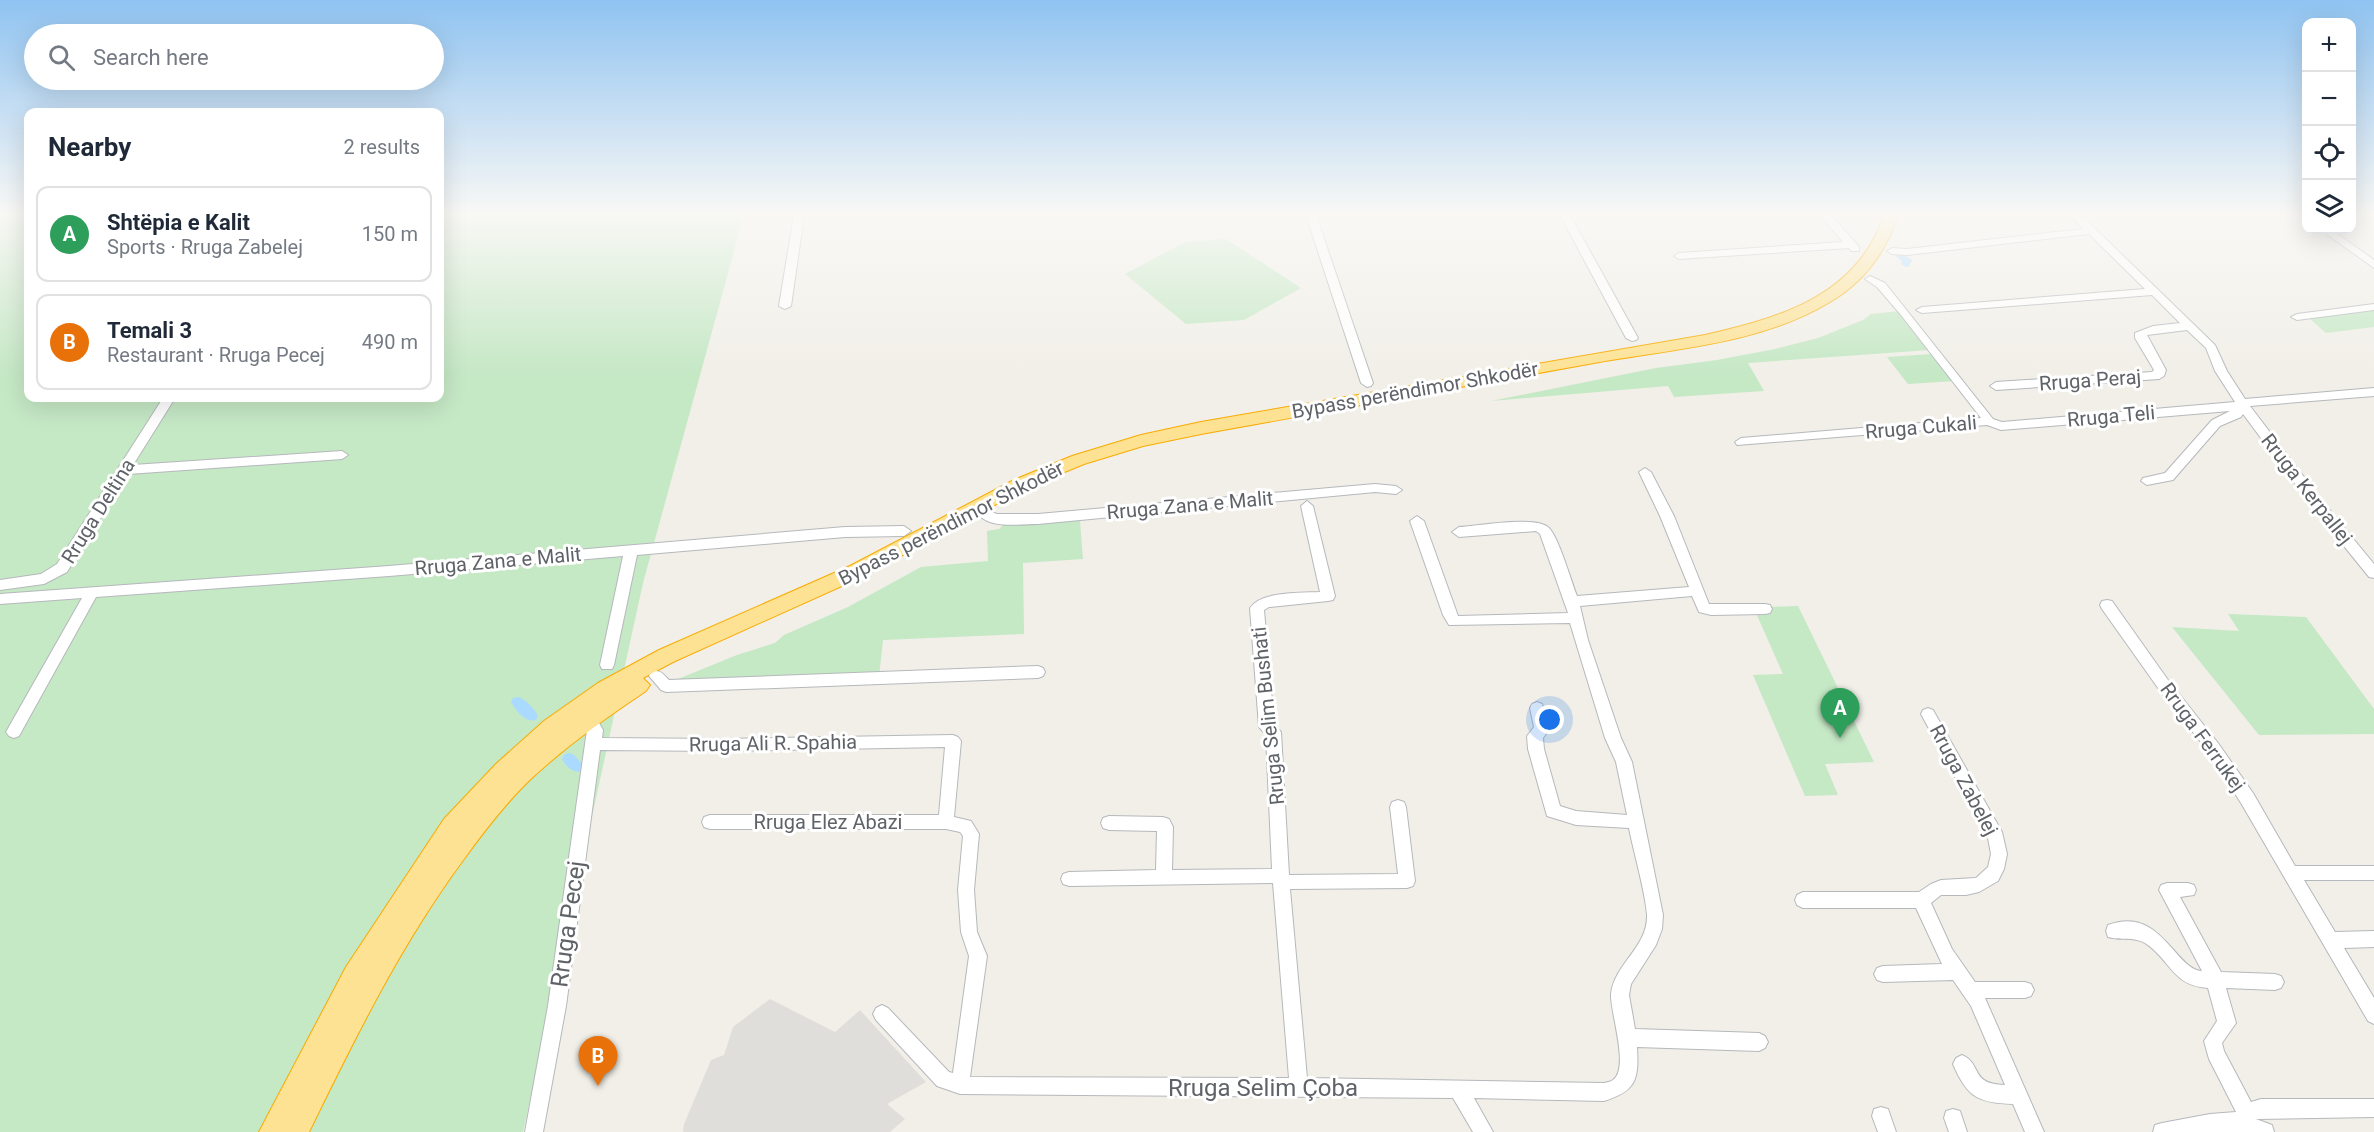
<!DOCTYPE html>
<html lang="en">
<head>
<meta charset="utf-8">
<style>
  body { margin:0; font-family:Roboto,sans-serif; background:#f6f6f7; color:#1f2937 }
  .controls { position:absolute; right:18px; top:18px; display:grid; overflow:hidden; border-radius:12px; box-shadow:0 6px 24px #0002 }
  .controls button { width:54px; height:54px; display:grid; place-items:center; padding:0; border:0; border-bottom:2px solid #e0e1e3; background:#fff; color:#1f2937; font:30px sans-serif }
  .you { position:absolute; left:1550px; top:720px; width:21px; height:21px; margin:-15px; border:4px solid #fff; border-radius:50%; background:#1a73e8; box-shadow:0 0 0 9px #1a73e833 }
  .badge { display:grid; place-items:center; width:39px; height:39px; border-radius:50%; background:#111827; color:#fff; font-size:20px; font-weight:700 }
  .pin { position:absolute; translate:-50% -50px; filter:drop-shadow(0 2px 3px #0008) }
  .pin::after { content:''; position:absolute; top:32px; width:21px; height:18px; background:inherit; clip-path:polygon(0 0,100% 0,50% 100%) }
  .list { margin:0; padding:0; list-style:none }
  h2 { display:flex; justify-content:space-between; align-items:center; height:78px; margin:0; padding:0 24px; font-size:26px }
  h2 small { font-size:20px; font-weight:400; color:#747a83 }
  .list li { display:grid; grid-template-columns:39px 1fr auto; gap:18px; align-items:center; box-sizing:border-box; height:96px; margin:0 12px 12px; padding:0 12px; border:2px solid #e0e1e3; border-radius:12px }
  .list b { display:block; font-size:22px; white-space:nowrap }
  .list p { margin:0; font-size:20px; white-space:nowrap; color:#747a83 }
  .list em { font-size:20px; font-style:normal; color:#747a83 }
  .icon { flex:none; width:33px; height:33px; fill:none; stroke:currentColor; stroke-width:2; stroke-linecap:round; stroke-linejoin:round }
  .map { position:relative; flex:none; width:2374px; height:1132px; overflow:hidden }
  .search { position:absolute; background:#fff; box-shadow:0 6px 24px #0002; left:24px; top:24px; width:420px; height:66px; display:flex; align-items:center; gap:15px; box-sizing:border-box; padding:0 21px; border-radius:33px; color:#747a83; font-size:22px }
  .panel { position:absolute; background:#fff; box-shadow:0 6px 24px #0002; left:24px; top:108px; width:420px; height:294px; border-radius:12px }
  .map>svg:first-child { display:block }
</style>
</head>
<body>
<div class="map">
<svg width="2374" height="1132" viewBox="0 0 2374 1132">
  <rect width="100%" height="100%" fill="#f1efe8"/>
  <!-- industrial -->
  <polygon fill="#e0deda" points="770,999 835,1032 860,1010 926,1082 887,1104 905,1119 890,1132 683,1132 684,1124 711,1060 724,1055 733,1027"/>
  <!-- green -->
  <g fill="#c5e8c5">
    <polygon points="0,215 28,215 28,398 440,398 440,215 744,215 643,583 523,1132 0,1132"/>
    <polygon points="1226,239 1301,288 1244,320 1186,324 1125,274 1185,242"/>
    <polygon points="2374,309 2374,327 2326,333 2309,318"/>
    <polygon points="1899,311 1930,350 1748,363 1764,391 1674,397 1668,386 1491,401 1656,368 1717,360 1775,349 1818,338 1863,320 1871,314"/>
    <polygon points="1931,354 1954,381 1908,384 1887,357"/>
    <polygon points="1077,518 1080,521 1083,559 1023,563 1024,634 883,640 879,677 673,681 737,655 775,643 784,635 848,607 921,567 988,561 987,531 999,529 1004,524"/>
    <polygon points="1798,606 1874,762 1825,764 1838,795 1805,796 1753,675 1783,674 1756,613 1770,612 1769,607"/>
    <polygon points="2228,614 2306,617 2374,709 2374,734 2259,735 2172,627 2239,631"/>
  </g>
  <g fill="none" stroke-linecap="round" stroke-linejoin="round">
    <!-- canal -->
    <g fill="#aadaff" fill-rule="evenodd">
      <polygon points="1901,253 1912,260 1909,266 1906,267 1901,264 1902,261 1896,256"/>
      <path d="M518,697C526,699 534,709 538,716L536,720C525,723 516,711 511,702L513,698Z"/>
      <path d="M569,753L574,755L585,767L583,771C574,774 566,767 562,759L564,755Z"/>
    </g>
    <!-- minor casing -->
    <g stroke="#b5b8bc" stroke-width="2">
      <g id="minor">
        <polygon points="794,215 804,215 791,306 785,309 779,306"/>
        <polygon points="1306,215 1316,215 1373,383 1371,386 1367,387 1361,383"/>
        <polygon points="1560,215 1570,215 1638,338 1636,340 1632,341 1626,338"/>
        <polygon points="1820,215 1831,215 1859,247 1859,251 1851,251 1849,248 1679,259 1674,256 1679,253 1843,242"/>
        <polygon points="2070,215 2081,215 2215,345 2227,371 2245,399 2374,388 2374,396 2250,406 2323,502 2374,564 2374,578 2369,577 2314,509 2243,414 2241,417 2220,426 2173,480 2147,485 2141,481 2143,478 2165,473 2212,420 2230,411 2001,430 1987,425 1737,445 1735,442 1741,438 1981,418 1901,315 1877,287 1865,279 1870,276 1885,283 1993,419 2002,422 2235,402 2215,371 2206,348 2187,330 2147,335 2166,370 2164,376 2159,379 1996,390 1990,386 1996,382 2152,372 2154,370 2135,338 2135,333 2153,326 2180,323 2152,295 1922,313 1916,310 1922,307 2145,289 2089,234 1907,255 1892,254 1887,251 1892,248 1907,249 2083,229"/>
        <polygon points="2321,230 2332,230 2374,260 2374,268"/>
        <polygon points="2374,304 2374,310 2297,320 2291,317 2297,314"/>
        <polygon points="163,398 175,398 133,465 342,451 348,455 342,459 128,474 67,572 44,584 0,590 0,580 41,574 57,564"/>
        <path d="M1645,468L1651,472L1674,516L1709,604H1765L1770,605L1772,609L1770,613L1765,614L1711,615L1699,612L1692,596L1580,606L1588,640L1621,738L1632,762L1663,915L1662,929L1656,945L1631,984L1629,995L1635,1029L1759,1033L1765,1036L1768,1042L1765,1048L1759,1051L1637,1047C1639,1080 1636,1091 1604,1101L1474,1098L1493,1132H1473L1453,1098L960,1094L937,1086L876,1020L873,1014L876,1008L882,1005L888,1008L949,1072L953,1073L969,956L961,932L958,890L963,836L960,832L946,829H710L704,827L702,822L704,817L710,815H939L945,747L722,751L600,750L566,1006L543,1132H525L548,1006L587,730L582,718L584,714L589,712L594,714L603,730L602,738L722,739L953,735L958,737L961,741L954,817L971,821L979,834L974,890L977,932L987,956L970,1077L1289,1078L1273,883L1069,886L1063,884L1061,879L1063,874L1069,872L1156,870L1157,831L1109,830L1103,828L1101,823L1103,818L1109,816L1163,817L1169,819L1173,827L1172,870L1272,869L1266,735L1259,727L1250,608C1261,591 1301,593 1320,592L1301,506L1307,501L1313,506L1335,596L1333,600L1328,601L1269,607L1264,610L1274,724L1281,732L1289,875L1398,874L1390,807L1392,802L1398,800L1404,802L1406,807L1415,881L1413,886L1407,888L1290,889L1307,1078L1604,1083C1607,1082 1610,1082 1613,1080C1630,1068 1610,1012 1611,994C1614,964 1648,947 1647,915C1645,890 1634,854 1629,828L1576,825L1547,816L1528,749L1527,736L1534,727L1530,708L1532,704L1537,702L1542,704L1550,728L1543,738L1544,749L1560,806L1576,811L1627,815L1616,762L1605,738L1570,623L1449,625L1443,615L1410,521L1417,516L1424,521L1458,616L1568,613L1540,534L1536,531L1459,537L1452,532L1459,527C1478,526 1537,515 1549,528C1559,538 1571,581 1577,596L1689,587L1660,516L1639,472Z"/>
        <path d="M1375,484L1396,486L1402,490L1396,494L1375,492L1038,524C1021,524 991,529 979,515L986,510L997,514H1038Z"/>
        <polygon points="904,526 911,531 904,536 845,537 637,555 614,665 612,669 602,669 600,665 623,556 389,576 96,597 19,736 14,738 9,736 6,732 82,598 0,604 0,594 389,566 845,527"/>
        <polygon points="2107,600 2112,601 2168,680 2218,743 2253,793 2295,866 2374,866 2374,880 2304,880 2335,932 2374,931 2374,947 2344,948 2374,998 2374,1024 2368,1021 2241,803 2208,751 2158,688 2102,609 2100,605 2102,601"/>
        <path d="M1038,666L1043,668L1045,672L1043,676L1038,678L666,692L661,690L649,676L651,672C660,669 663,674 669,680Z"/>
        <path d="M1928,708L1933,710L2002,832L2007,854L2004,869L1998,881L1979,892L1966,895H1941L1931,903L1952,949L1975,982H2025L2031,984L2034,990L2031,996L2025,998H1985L2044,1132H2025L2013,1104C1978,1103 1967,1097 1953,1064L1956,1058L1962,1055C1983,1064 1969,1084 2005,1085L1971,1006L1953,980L1883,982L1877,980L1874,974L1877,968L1883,966L1942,964L1916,908H1803L1797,905L1795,900L1797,895L1803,892H1919L1931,884L1941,880L1976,878L1988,867L1991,854L1988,838L1921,714L1923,710Z"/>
        <path d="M2167,883H2188L2194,885L2196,890L2194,895L2180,897L2221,972L2275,974L2281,976L2284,982L2281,988L2275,990L2226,988L2236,1023L2222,1043L2224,1051L2251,1102L2261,1099H2374V1117L2256,1119L2272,1125L2274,1132H2153L2155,1125L2162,1123L2210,1114L2236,1112L2209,1059L2204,1041L2217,1021L2208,988C2172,986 2170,959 2145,943C2133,936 2120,941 2108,937L2106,931L2108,925C2161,905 2174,969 2202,971L2159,890L2161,885Z"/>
        <polygon points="1881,1107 1888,1109 1896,1132 1878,1132 1872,1116 1874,1109"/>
        <polygon points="1953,1109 1960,1111 1967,1132 1949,1132 1944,1118 1946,1111"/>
      </g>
    </g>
    <!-- highway casing -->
    <g stroke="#f9ab00" stroke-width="2">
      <path id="highway" d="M1884,215H1898C1886,252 1864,282 1830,302C1761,344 1673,349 1594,363C1463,386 1332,411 1201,434L1143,446L1084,464L1026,488L864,576L673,662L643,678L650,685L646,691C606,718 570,743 534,776C508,800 485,830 464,859C401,944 355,1038 309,1132H259L346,967L444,819L496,764L544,721L598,683L659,650L850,566L1014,480L1072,456L1141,435L1201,422L1705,335C1780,318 1857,296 1884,215Z"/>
    </g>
    <!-- minor -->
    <use href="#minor" fill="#fff" fill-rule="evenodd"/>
    <!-- highway -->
    <use href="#highway" fill="#fde293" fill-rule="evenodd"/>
  </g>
  <!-- sky -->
  <linearGradient id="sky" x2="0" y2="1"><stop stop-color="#8fc3f1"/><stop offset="0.57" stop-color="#f9f8f5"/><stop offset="1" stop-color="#f9f8f5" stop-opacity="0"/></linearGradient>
  <rect width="2374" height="374" fill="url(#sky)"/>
  <g text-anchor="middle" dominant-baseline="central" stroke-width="6" stroke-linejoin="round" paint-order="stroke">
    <!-- street labels -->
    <g font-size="20" fill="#5f6368" stroke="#fff">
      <text transform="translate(2090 380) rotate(-4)">Rruga Peraj</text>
      <text transform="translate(1415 390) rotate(-10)">Bypass perëndimor Shkodër</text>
      <text transform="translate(2111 416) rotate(-5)">Rruga Teli</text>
      <text transform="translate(1921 427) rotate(-5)">Rruga Cukali</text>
      <text transform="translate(2307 489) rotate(52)">Rruga Kerpallej</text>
      <text transform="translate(1190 505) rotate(-5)">Rruga Zana e Malit</text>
      <text transform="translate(98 511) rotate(-58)">Rruga Deltina</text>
      <text transform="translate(951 523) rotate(-27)">Bypass perëndimor Shkodër</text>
      <text transform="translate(498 561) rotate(-5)">Rruga Zana e Malit</text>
      <text transform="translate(1268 716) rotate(-96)">Rruga Selim Bushati</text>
      <text transform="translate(2203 737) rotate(54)">Rruga Ferrukej</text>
      <text transform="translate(773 743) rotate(-1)">Rruga Ali R. Spahia</text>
      <text transform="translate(1964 780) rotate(62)">Rruga Zabelej</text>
      <text x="828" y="822">Rruga Elez Abazi</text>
    </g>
    <!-- near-street labels -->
    <g font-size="24" fill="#5f6368" stroke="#fff">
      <text transform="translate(568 924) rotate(-82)">Rruga Pecej</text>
      <text x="1263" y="1088">Rruga Selim Çoba</text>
    </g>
  </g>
</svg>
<div class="controls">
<button>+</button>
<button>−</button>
<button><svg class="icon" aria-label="locate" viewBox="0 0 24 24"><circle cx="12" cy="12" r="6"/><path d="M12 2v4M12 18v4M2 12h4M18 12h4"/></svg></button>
<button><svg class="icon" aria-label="layers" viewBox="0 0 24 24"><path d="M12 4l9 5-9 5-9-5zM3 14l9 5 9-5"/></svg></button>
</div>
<div class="you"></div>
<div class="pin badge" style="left:1840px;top:738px;background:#2e9e5b">A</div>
<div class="pin badge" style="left:598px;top:1086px;background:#e8710a">B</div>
<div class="search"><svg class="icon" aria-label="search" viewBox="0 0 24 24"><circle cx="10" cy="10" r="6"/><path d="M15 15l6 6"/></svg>Search here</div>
<section class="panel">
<h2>Nearby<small>2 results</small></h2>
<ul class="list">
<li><span class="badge" style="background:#2e9e5b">A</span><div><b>Shtëpia e Kalit</b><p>Sports · Rruga Zabelej</p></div><em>150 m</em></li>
<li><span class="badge" style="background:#e8710a">B</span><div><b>Temali 3</b><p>Restaurant · Rruga Pecej</p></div><em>490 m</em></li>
</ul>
</section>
</div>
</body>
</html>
